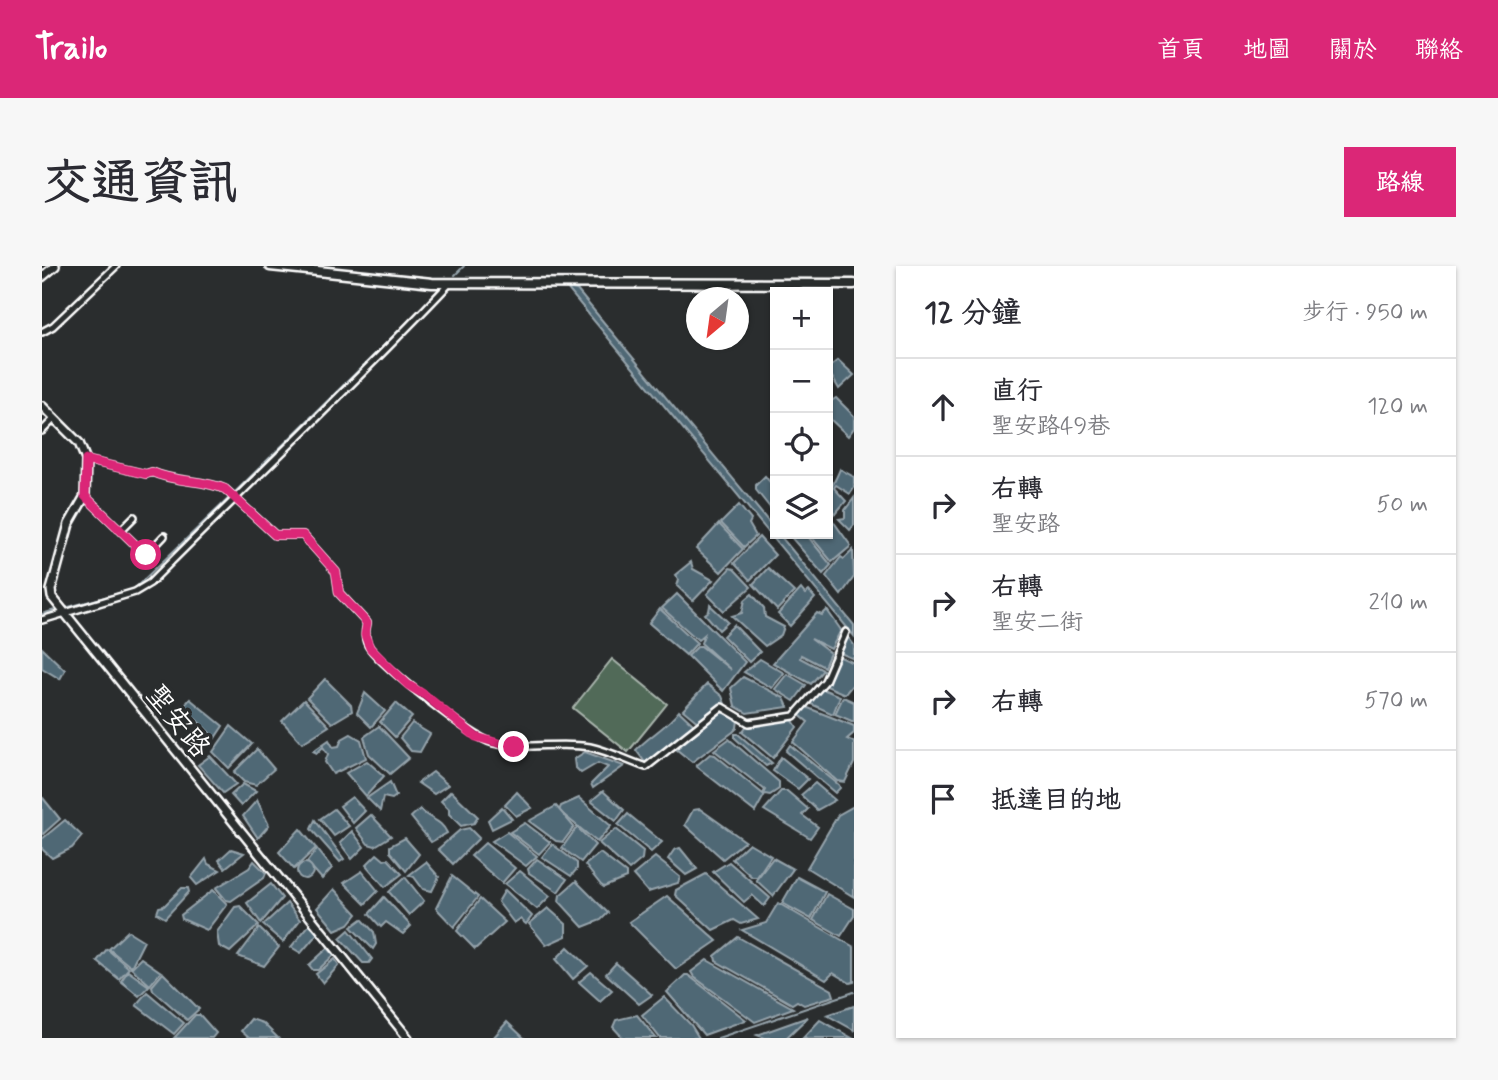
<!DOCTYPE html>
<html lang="zh-TW">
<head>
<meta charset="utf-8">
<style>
  body { margin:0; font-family:Mynerve,"LXGW WenKai TC",sans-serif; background:#f7f7f7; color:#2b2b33 }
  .controls { position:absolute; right:21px; top:21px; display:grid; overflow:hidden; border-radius:0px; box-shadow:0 2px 5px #0004 }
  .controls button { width:63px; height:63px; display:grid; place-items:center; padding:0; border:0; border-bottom:2px solid #e1e1e2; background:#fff; color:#2b2b33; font:35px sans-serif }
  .compass { position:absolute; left:644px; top:21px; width:63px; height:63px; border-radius:50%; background:#fff; box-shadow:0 2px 5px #0004; rotate:209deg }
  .stop { position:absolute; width:21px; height:21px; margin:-16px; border:5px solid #db2777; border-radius:50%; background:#fff }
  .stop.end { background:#db2777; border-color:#fff; box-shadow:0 2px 7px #0008 }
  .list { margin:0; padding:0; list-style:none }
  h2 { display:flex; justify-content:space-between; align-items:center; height:91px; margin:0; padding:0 28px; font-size:30px }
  h2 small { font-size:23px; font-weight:400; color:#7c7c81 }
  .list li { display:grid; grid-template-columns:46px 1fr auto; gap:21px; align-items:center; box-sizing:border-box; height:98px; padding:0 28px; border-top:2px solid #e1e1e2 }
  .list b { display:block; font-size:26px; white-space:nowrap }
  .list p { margin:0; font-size:23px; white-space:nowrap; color:#7c7c81 }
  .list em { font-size:23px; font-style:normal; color:#7c7c81 }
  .icon { flex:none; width:38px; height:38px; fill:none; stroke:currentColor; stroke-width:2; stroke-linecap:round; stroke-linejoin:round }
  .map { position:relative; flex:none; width:812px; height:772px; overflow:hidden; border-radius:0px }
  header { display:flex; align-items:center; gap:42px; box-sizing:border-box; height:98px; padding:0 35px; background:#db2777; color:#fff }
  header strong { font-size:33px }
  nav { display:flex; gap:38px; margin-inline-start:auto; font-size:24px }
  .intro { display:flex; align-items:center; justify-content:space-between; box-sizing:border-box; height:168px; padding:0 42px }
  h1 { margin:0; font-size:49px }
  .button { padding:18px 32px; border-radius:0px; background:#db2777; color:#fff; font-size:24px; font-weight:700 }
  main { display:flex; gap:42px; padding:0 42px }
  aside { flex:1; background:#fff; border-radius:0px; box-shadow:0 2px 5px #0004 }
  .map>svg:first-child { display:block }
</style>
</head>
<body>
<header>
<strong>Trailo</strong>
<nav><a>首頁</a><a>地圖</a><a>關於</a><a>聯絡</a></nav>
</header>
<div class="intro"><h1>交通資訊</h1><a class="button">路線</a></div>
<main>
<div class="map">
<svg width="812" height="772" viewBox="0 0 812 772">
  <rect width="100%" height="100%" fill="#2a2d2e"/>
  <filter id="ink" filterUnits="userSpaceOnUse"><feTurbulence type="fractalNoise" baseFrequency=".0143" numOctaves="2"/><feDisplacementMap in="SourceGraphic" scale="14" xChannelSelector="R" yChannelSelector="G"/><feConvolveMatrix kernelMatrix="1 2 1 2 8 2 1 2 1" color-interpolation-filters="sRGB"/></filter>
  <g filter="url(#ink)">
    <!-- green -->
    <polygon fill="#516a58" stroke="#a8b4ac" stroke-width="2" points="570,393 625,438 586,486 531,442"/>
    <!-- water -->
    <g fill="#506775" stroke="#96a4ac" stroke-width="2">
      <polygon points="525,22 535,24 812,359 812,370"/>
      <polygon points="796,94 812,109 797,123 790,111 786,112 786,102"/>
      <polygon points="794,132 812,150 812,162 806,170 786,151 786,137"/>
      <path d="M798,203L812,211V222L808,228L794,219L792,222L804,235L793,248C780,231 791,221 798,203Z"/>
      <polygon points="723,210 733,222 733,248 714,224 714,219"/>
      <polygon points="812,232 812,259 808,264 797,253 803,252 803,244"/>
      <polygon points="697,239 709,254 707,258 714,270 702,281 679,257"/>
      <polygon points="786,248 809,280 790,296 767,268 786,268"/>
      <polygon points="677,258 701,283 679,306 654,283"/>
      <polygon points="764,268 789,299 781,308 747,269"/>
      <polygon points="717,271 733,289 708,314 692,297"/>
      <polygon points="811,284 812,311 799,329 784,310 799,291 802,293"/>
      <polygon points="649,296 651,303 671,314 651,335 635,320 637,314 633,309"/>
      <polygon points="688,302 692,303 709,321 682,345 665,328"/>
      <polygon points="726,302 752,326 735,344 711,318"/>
      <polygon points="759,323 763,328 767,325 773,332 748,360 736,348"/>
      <polygon points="635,328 703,396 681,425 646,390 656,380 659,380 689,404 659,377 662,369 656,374 620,342"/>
      <polygon points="710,328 722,342 723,351 742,361 739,369 723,380 690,350 700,347 703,334"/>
      <polygon points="668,339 686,356 677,364 663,348 667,345"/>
      <polygon points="618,343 655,377 644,389 607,357"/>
      <polygon points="785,344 799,364 789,383 769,373 788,387 782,401 759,389 758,392 781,404 769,418 731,397 775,347 780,349"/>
      <polygon points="692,359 718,386 707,396 681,370"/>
      <polygon points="805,370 812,379 812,393 796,386"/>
      <polygon points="0,382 23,404 18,413 0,402"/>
      <polygon points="796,390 812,397 812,417 803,428 782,419"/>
      <polygon points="718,393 742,407 730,422 702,406"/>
      <polygon points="745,408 764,419 752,435 733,423"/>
      <polygon points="701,411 742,432 746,441 705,447 693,440 689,422"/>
      <polygon points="283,413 309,439 310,445 290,457 265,432"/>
      <polygon points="665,418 680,430 683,438 658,458 641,444"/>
      <polygon points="778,422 798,430 791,448 769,438 767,434"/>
      <polygon points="323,427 343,445 329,461 315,447"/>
      <polygon points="801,431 812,436 812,456 793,448"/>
      <polygon points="148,433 181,460 173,472 141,441"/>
      <polygon points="262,434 287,460 260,477 240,455"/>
      <polygon points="354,437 370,451 353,471 338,456"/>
      <polygon points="761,440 812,460 812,467 805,473 812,476 812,497 803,516 795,515 751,476 766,456 755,447"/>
      <path d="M637,445L653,460L605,499L594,484C608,469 624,462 637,445Z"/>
      <polygon points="679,447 686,447 696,453 695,462 691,466 650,496 634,483"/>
      <polygon points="750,453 755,461 731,492 700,466 707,457"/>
      <polygon points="370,457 388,468 378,486 369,485 358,472"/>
      <polygon points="189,460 210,478 187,502 171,486"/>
      <polygon points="337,460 367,492 348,508 327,488 322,471"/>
      <polygon points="309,468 319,474 324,492 291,508 283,496 286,488 281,481 275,487 271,485 287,474 291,481 297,480 300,473"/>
      <polygon points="693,468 696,468 730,497 724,500 693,472"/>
      <polygon points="687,473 737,516 737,523 728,529 723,528 713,546 654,500 668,488 673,489 721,528 723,524 672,484"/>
      <polygon points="748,479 797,519 798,522 793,527 744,485"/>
      <polygon points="215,483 232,503 214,519 202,516 192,506"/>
      <polygon points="543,486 582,500 551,522 549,518 566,501 556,497 539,507 533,501 532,493"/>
      <polygon points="168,490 194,518 181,527 156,499"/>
      <polygon points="739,491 766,513 756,523 731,505"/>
      <polygon points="325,495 342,510 324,530 304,507"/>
      <polygon points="391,506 406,519 392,528 376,517"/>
      <polygon points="348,516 354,530 350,533 341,531 338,545 325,532"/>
      <polygon points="773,517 793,534 775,544 759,529"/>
      <polygon points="201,518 214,525 199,540 189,529"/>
      <polygon points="409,525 436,551 432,557 419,560 407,548 407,543 399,535"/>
      <polygon points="561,525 582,544 574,555 549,535"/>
      <polygon points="739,525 745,525 766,543 760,549 776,561 768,572 722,544"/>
      <polygon points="475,526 490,542 474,550 463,539"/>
      <polygon points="310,531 323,545 311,557 298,540"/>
      <polygon points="1,532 18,553 0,569 0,533"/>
      <polygon points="537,532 569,560 555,576 517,545 519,540"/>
      <polygon points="215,534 227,559 216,572 201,550"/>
      <polygon points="514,540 532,561 521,576 514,575 487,555"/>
      <polygon points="812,540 812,631 765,602 796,549"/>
      <polygon points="460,541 470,553 450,563 446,554"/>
      <polygon points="292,543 307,560 292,570 278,553"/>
      <path d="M378,543C387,554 399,553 405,567L389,576L369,551Z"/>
      <polygon points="658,543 703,575 681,593 643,559 651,544"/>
      <polygon points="586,548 620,576 609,586 576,559"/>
      <polygon points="329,549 349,570 333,580 326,578 314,562"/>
      <polygon points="23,554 40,570 30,582 10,592 0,583 0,573"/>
      <polygon points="273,554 302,593 298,596 269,563"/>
      <polygon points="483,557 508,576 497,588 468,566"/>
      <polygon points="535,561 553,579 539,596 520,582"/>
      <polygon points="427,562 437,572 411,598 396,583 418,564"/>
      <polygon points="258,563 274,582 252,603 237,586"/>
      <polygon points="574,563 601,585 600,593 587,604 557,577"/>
      <polygon points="310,565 322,581 310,593 298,577"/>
      <polygon points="465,566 495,590 484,600 450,575"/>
      <polygon points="363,572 377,588 364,605 348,586 348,580"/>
      <polygon points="443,577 473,602 460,617 429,590"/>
      <polygon points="707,577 729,590 715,611 710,611 690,593"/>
      <polygon points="510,578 535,597 535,603 529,610 500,591"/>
      <polygon points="638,582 655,603 644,609 626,593 632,584"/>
      <polygon points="189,583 202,587 183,602 177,594"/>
      <polygon points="275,583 290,602 280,613 265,596"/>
      <polygon points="558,587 584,607 584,612 562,621 559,619 543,599"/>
      <polygon points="335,588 342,594 346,593 360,608 343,621 324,599"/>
      <polygon points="613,591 638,611 636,617 606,626 591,609"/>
      <polygon points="731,592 751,603 731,630 714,614"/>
      <polygon points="164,593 166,598 178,604 155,619 149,612"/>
      <polygon points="495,593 525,613 516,626 487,607 486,603"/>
      <polygon points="212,595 224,607 222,612 189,635 184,634 174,622 207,602"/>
      <polygon points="384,596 397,611 390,625 381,623 372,611 367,609"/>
      <polygon points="687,596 728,632 722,640 710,629 702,636 671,606"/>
      <circle cx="263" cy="605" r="8"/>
      <polygon points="320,605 336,625 323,638 302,617"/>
      <polygon points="478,605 508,630 495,643 463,618"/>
      <polygon points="664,608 716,653 699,658 692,654 671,664 633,629 634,624"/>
      <polygon points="410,610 436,631 412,661 394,642"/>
      <polygon points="363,611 382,635 367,649 347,626"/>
      <polygon points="755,611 783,626 769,653 740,637"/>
      <polygon points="534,615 566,647 559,654 541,661 517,635 518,629"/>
      <polygon points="229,618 240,632 219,657 205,637"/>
      <polygon points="140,622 146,622 147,626 123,652 115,647 117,641 122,640"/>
      <polygon points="292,623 315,648 307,658 293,664 275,642"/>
      <polygon points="171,624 185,638 165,664 140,653 139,649"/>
      <polygon points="463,624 490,650 484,658 478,653 472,657 456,636"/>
      <polygon points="785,628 812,643 812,650 799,670 771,654"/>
      <polygon points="625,630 675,675 634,703 587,656"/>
      <polygon points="342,631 369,660 361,668 344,656 339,661 327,648"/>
      <polygon points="438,633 463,656 433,683 415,665"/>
      <polygon points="245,637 258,654 241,676 221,659"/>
      <polygon points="736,637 812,681 812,716 808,717 791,707 784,714 700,664 724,657"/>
      <polygon points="198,640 217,659 188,686 177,680 175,666 193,641"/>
      <polygon points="506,642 524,658 524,670 504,679 487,658"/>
      <polygon points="320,653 332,666 334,678 331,683 309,661"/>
      <polygon points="267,659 276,667 259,687 249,681"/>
      <polygon points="217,662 237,681 222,700 196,690"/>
      <polygon points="307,664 330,693 327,697 321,697 298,672"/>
      <polygon points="86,665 102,675 89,701 67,683"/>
      <polygon points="696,671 790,724 792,730 762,739 755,735 750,738 674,695 673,690"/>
      <polygon points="526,681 546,700 531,713 514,693"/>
      <polygon points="286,682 292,689 276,704 271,704 267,699"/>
      <polygon points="65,683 87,702 77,713 55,695"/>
      <polygon points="99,692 119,706 108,719 89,702"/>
      <polygon points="293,693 297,699 281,717 274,708"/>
      <polygon points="665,694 751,742 713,756 652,711 649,706"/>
      <polygon points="574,697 610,729 597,738 564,708"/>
      <polygon points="86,705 107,720 97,730 79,715"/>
      <polygon points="549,706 570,724 558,735 537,716"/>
      <polygon points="121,707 157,743 145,754 111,724 110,720"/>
      <polygon points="643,709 646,709 704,754 662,769 625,726"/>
      <polygon points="105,726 142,757 132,768 94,739"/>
      <polygon points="622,731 649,759 657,772 618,772 600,749"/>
      <polygon points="812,740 812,764 785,749"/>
      <polygon points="153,749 158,749 174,767 170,772 132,772"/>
      <polygon points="595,749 614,772 581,772 571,761 574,754"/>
      <polygon points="766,751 744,772 723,772 715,769"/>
      <polygon points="209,753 221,757 236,772 207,772 199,765"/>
      <polygon points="778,754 810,772 761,772"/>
      <polygon points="465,756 482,772 451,772"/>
    </g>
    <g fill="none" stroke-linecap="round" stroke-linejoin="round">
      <!-- stream -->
      <g stroke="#96a4ac" stroke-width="2">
        <polyline points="413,9 422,0"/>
        <polyline points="192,227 398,24"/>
        <polyline points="23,342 92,323 188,231"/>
        <polyline points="0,348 13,344"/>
        <polyline points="676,772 812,726"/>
      </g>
      <!-- minor casing -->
      <g stroke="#fff" stroke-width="10">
        <g id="minor">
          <polyline points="0,66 11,60 74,0"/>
          <polyline points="0,165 13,152"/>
          <path d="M44,194L104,208L110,206C134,217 160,213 183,223L233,269H261L294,306L297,327L325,357C323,366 322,374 328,382C343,402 429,471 451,477C483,485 516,475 548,481C567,485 586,495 604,501L680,441L707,457L752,450L783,415L804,366"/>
          <polyline points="43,230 104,289 122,270"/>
          <polyline points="79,264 92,251"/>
          <path d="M0,354L93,326L108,317C208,216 311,120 408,17"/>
        </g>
      </g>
      <!-- tertiary casing -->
      <g stroke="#fff" stroke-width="12">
        <g id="tertiary">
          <polyline points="0,11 13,0"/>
          <polyline points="0,140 37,177 44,194 43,230 27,258 9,324 10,331 366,772"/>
        </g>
      </g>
      <!-- secondary casing -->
      <g stroke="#fff" stroke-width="13">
        <polyline id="secondary" points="228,0 390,17 812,18"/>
      </g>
      <!-- minor -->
      <use href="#minor" stroke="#2a2d2e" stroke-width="5"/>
      <!-- tertiary -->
      <use href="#tertiary" stroke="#2a2d2e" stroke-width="7"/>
      <!-- secondary -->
      <use href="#secondary" stroke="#2a2d2e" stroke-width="8"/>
    </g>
  </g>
  <g fill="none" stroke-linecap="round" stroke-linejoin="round" filter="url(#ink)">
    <!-- route -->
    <path stroke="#db2777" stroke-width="9" d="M104,289L43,230L44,194L104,208L110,206C134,217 160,213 183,223L233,269H261L294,306L297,327L325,357L323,369L328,382L366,419L383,429L434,471L472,481"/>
  </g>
  <g text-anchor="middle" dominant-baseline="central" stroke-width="7" stroke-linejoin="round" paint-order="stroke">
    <!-- street labels -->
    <g font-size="28" fill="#fff" stroke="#2a2d2e">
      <text transform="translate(135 456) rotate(51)">聖安路</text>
    </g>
  </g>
</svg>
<div class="controls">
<button>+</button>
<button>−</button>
<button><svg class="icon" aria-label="locate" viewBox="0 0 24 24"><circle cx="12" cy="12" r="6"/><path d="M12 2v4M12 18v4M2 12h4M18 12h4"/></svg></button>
<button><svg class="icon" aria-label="layers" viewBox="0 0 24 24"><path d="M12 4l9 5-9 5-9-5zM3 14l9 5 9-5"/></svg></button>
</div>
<svg class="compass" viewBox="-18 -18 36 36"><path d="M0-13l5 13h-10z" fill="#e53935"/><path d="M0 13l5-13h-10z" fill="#7c7c81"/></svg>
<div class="stop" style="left:104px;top:289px"></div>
<div class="stop end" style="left:472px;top:481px"></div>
</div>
<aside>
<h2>12 分鐘<small>步行 · 950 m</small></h2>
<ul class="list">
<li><svg class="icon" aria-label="ahead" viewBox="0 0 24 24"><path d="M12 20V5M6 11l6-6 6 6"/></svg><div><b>直行</b><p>聖安路49巷</p></div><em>120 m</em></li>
<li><svg class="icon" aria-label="right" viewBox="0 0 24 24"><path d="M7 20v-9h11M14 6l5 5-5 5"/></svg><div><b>右轉</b><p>聖安路</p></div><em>50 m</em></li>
<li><svg class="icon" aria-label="right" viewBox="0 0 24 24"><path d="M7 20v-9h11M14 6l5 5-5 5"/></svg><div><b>右轉</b><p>聖安二街</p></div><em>210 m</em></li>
<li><svg class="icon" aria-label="right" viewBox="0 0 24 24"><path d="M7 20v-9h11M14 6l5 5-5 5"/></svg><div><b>右轉</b></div><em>570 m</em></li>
<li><svg class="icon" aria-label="arrive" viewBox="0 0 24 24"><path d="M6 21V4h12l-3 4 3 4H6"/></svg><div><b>抵達目的地</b></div></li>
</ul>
</aside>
</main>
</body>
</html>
